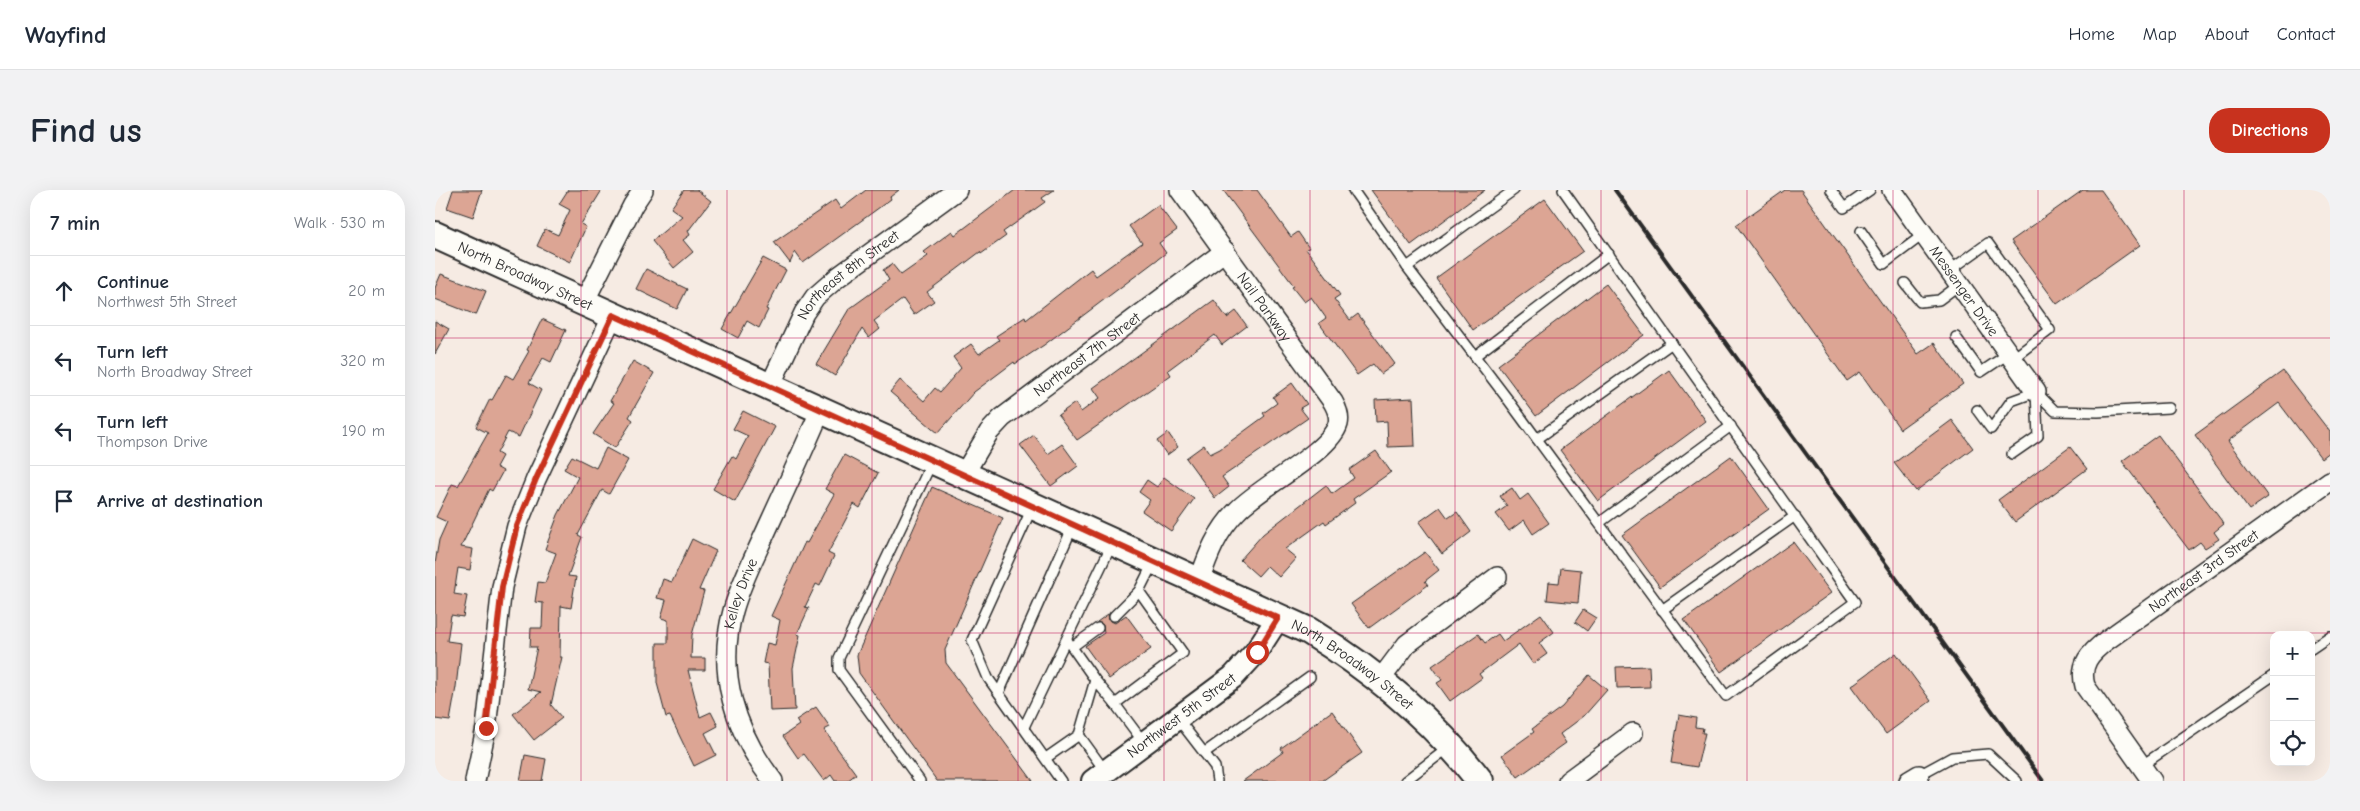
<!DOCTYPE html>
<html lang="en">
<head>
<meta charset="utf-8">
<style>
  body { margin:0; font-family:"Comic Neue",sans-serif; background:#f2f2f3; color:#1f2937 }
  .controls { position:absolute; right:15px; bottom:15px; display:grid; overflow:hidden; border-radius:10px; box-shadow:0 5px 20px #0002 }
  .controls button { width:45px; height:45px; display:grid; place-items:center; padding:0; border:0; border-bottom:1px solid #e0e1e3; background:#fff; color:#1f2937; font:25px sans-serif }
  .stop { position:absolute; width:15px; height:15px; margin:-11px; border:4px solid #c8321e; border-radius:50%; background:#fff }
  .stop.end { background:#c8321e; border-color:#fff; box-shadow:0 1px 5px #0008 }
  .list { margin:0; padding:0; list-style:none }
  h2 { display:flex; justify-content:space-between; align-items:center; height:65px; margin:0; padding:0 20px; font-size:21px }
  h2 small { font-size:16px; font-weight:400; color:#747a83 }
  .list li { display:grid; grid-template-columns:32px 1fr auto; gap:15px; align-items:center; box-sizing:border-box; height:70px; padding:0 20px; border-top:1px solid #e0e1e3 }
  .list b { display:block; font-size:19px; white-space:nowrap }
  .list p { margin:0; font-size:16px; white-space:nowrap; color:#747a83 }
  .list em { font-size:16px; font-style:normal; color:#747a83 }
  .icon { flex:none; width:28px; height:28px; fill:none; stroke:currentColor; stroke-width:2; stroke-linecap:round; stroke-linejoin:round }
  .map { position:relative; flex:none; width:1895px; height:591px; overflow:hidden; border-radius:20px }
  header { display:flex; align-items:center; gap:30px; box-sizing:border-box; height:70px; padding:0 25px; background:#fff; border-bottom:1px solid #e0e1e3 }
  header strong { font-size:24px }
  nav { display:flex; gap:28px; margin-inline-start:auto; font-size:18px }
  .intro { display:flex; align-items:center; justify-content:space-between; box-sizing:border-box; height:120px; padding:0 30px }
  h1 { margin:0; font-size:35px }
  .button { padding:12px 22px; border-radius:20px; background:#c8321e; color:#fff; font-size:18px; font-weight:700 }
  main { display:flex; gap:30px; padding:0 30px }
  aside { flex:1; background:#fff; border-radius:20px; box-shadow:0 5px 20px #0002 }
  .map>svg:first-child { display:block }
</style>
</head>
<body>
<header>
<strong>Wayfind</strong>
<nav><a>Home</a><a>Map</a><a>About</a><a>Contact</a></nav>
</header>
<div class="intro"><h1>Find us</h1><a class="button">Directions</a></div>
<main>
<aside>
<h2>7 min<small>Walk · 530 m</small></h2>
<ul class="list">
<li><svg class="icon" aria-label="ahead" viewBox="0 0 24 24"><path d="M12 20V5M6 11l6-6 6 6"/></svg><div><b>Continue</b><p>Northwest 5th Street</p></div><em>20 m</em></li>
<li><svg class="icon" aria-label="left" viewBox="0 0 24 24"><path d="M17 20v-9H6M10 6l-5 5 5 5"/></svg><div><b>Turn left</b><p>North Broadway Street</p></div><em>320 m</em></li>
<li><svg class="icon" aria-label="left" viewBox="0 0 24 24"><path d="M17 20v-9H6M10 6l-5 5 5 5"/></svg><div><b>Turn left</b><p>Thompson Drive</p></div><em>190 m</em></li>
<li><svg class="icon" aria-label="arrive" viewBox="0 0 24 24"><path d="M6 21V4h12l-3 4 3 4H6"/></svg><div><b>Arrive at destination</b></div></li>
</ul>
</aside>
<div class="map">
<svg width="1895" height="591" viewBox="0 0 1895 591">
  <rect width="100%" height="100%" fill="#f6ebe3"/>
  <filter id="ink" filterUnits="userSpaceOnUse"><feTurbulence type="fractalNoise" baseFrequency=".02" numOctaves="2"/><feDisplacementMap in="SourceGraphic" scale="10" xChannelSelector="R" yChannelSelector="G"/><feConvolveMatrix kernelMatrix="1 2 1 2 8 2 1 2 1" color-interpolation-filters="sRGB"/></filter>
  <g filter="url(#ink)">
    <!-- building -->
    <g fill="#dca594" stroke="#2b2b2b">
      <polygon points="18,0 47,0 38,27 12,18"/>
      <polygon points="133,0 167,0 146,34 151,37 135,72 102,56 110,39 123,45 135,20 124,14"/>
      <polygon points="249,0 262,0 276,11 253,41 255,45 248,50 258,62 239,78 217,51 247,26 236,18"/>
      <polygon points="431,0 464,0 455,7 456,9 368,73 360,62 355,73 339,52 400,10 406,19"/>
      <polygon points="580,0 619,0 607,8 610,12 568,42 571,46 546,64 545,62 492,102 499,111 479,125 468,109 439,131 445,139 434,148 427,139 400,186 381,174 414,119 454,90 448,80 457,74 466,85 493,66 489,62 517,41 520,45"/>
      <polygon points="788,0 822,0 856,47 863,42 874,58 871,59 905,105 899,109 915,130 923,124 960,174 946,184 938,174 922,185 884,133 891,128 876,107 869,112 857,97 859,96"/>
      <polygon points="936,0 1050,0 976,55"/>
      <polygon points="1350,0 1366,0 1483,164 1499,153 1528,194 1465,239 1425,182 1412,191 1301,35"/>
      <polygon points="1648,0 1666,0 1705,55 1622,114 1576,51"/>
      <polygon points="1110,9 1148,61 1038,140 1001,88"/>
      <polygon points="723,15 742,40 724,53 731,63 609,155 580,174 579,172 539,202 503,243 455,202 465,190 489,211 500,198 505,202 526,178 518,167 536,154 544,164 564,150 561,146 590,127 591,130 656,79 661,86 707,53 694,36"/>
      <polygon points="328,68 351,80 331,119 333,120 324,138 312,131 303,148 287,139"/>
      <polygon points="211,79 252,99 242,119 201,99"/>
      <polygon points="6,84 51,101 41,125 0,109 0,98"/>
      <polygon points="1171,94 1209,145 1101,226 1063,175"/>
      <polygon points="779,110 792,128 801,121 812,136 787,155 780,145 733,180 736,185 642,250 623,225 640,213 646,222 665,208 658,198"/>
      <polygon points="107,129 131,140 116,172 108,168 94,193 106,200 84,247 73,242 62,263 67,266 61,277 68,281 57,301 54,299 26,357 38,359 35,380 23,378 19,404 32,406 28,427 16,425 12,451 26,453 21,497 15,531 0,529 0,374 4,350 12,332 1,327 17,294 23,296 53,243 41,237 55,209 57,210 71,185 78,189 94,161 92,160"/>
      <polygon points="0,131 14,139 0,164"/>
      <polygon points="198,171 219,183 194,227 198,230 180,258 158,244 179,213 175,211"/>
      <polygon points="1234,180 1271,231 1163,311 1125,260"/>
      <polygon points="1848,181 1895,242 1895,261 1886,268 1844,213 1793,251 1833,307 1814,320 1760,245"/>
      <polygon points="857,193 872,214 865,218 873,228 787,287 794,297 780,308 751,268 769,255 775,264 785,259 830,226 828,223 842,213 838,207"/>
      <polygon points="978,208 980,256 953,257 952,231 941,232 940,210"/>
      <polygon points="308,221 340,237 300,312 278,299 297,266 301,269 313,246 298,239"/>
      <polygon points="1517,230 1538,258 1481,301 1459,273"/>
      <polygon points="733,243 743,257 732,265 722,251"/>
      <polygon points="599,245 613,264 627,254 643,276 616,296 585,255"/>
      <polygon points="1723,245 1789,334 1779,342 1784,349 1770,358 1765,352 1754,360 1687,271"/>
      <polygon points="1635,257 1652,279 1580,332 1563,310"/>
      <polygon points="171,258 193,270 174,304 167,300 143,345 147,347 133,386 141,387 136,418 126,416 125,467 127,467 116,515 127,528 99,550 78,524 106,502 93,499 102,457 95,457 96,438 107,438 108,413 100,412 103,392 110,393 121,363 110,359 123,325 143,287 129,279 137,266 161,278"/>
      <polygon points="941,261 956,282 918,309 920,313 891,334 889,331 850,359 861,368 844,387 832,376 823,386 805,370 828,344 891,295 897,304 919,288 914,280"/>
      <polygon points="409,265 443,283 425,318 419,314 393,363 399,366 385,396 381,394 370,417 374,418 362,444 365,445 358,478 360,520 335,521 333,474 328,473 332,453 340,455 345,430 336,426 370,352 372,353 399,304 390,299"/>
      <polygon points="1296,266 1334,319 1225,397 1187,345"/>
      <polygon points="729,287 759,309 736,341 707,321 715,310 704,302 712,290 722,297"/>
      <polygon points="497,297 568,328 510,460 511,473 598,591 502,591 424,483 422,465"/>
      <polygon points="1077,298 1085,310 1093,304 1114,333 1098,344 1089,330 1074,341 1061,324 1072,316 1065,306"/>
      <polygon points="1005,317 1013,328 1022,322 1036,342 1007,364 984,332"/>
      <polygon points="257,349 281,361 264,400 269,401 257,445 256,468 270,468 270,480 253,480 265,527 276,522 283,536 270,543 281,565 259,576 235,526 231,527 222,493 222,453 233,453 233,430 226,428 231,410 222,408 228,389 237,392"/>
      <polygon points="1358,352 1396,403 1286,482 1249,430"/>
      <polygon points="990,362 1004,380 990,391 993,395 934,438 916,414"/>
      <polygon points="1126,378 1146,380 1143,413 1112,410 1114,392 1124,393"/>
      <polygon points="1148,420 1161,428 1152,441 1140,432"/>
      <polygon points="673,424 674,430 680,433 691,425 716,459 674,489 650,456 669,443 668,435 662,432"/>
      <polygon points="1106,424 1119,442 1104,453 1112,464 1098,474 1084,454 1044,484 1047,488 1015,511 1002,493 1007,490 997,476 1043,444 1050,453 1063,444 1068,451"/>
      <polygon points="1461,463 1496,511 1451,544 1416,496"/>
      <polygon points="1214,476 1215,497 1182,498 1181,477"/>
      <polygon points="1154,485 1172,500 1149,526 1125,544 1131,553 1083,587 1067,565 1099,542 1097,539 1127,517"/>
      <polygon points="381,517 395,537 389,540 421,584 412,591 400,591 396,585 389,591 369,564 363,568 348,546 364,535 361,530"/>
      <polygon points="897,521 927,563 887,591 808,591 848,562 846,558"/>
      <polygon points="1244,525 1261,528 1260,537 1268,538 1267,543 1270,543 1262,577 1236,573"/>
      <polygon points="90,565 111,569 107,591 85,591"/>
    </g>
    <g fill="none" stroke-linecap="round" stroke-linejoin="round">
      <!-- service casing -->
      <g stroke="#2b2b2b" stroke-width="12">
        <g id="service">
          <polyline points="918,0 972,77 1074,211 1291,506 1420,412 1128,0"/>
          <polyline points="1396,0 1409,18 1435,0"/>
          <polyline points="1426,41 1449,74 1489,44"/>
          <polyline points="972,77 1079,0"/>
          <polyline points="1514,81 1553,53 1615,140 1577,169"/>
          <polyline points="1470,93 1485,112 1504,110 1524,95"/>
          <polyline points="1521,147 1546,182 1573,164"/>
          <polyline points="1040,166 1174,64"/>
          <polyline points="1601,202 1620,221 1663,222 1734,218"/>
          <polyline points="1542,220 1556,239 1576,211 1601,202"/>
          <polyline points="1102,249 1237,153"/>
          <polyline points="1577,264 1603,246 1601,202"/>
          <polyline points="597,318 537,450 553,488 626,591"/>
          <polyline points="1164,333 1296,236"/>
          <polyline points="704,401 748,463 680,514 709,553"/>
          <polyline points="1227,420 1360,326"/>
          <polyline points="679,426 704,401 718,373"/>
          <polyline points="632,450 660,490"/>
          <polyline points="637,457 663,438"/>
          <polyline points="1876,459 1895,446"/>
          <polyline points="564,503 638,336"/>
          <polyline points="743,529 780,577 782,591"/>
          <polyline points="589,537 677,354"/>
          <polyline points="644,545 660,490 680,514"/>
          <polyline points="769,563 875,487"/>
          <polyline points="611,568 644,545 670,581"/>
          <polyline points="1706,576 1839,485"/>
          <polyline points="1484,585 1517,567 1553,564 1582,591"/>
          <polyline points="485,591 404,480 404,468 497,272"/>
          <polyline points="970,591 1013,558"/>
        </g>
      </g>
      <!-- minor casing -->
      <g stroke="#2b2b2b" stroke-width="22">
        <g id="minor">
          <path id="s1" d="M745,0L898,212C902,219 905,226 903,234C895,262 824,297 802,321C782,341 773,365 764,391"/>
          <path id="s2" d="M1457,0L1601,202"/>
          <polyline points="149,112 198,15 208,0"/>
          <path id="s3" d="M335,196L369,123L380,107L403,87L522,0"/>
          <path id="s4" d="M529,284L554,242L567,228L790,61"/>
          <polyline points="945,490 972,454 1062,387"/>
          <polyline points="40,591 51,538 67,397 82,336 101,289 178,125"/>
          <path id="s5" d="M338,591C300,542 281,482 298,421C306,392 321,364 333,337C351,298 369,259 386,219"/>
          <polyline points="1133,591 1198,543"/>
          <polyline points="1474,591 1484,585"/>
          <path id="s6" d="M1717,591L1650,496C1644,474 1655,463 1672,450L1895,291"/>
        </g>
      </g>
      <!-- tertiary casing -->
      <g stroke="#2b2b2b" stroke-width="26">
        <g id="tertiary">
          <path id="s7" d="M658,591L798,487L821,462L843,428"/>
        </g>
      </g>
      <!-- secondary casing -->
      <g stroke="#2b2b2b" stroke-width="30">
        <g id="secondary">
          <path id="s8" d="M0,45L874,441C939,481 998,530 1045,591"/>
        </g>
      </g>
      <!-- service -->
      <use href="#service" stroke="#fdfcf7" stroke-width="9"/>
      <!-- minor -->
      <use href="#minor" stroke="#fdfcf7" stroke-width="19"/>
      <!-- tertiary -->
      <use href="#tertiary" stroke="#fdfcf7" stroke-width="22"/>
      <!-- secondary -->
      <use href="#secondary" stroke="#fdfcf7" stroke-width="26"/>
      <!-- rail -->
      <polyline stroke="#2b2b2b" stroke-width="4" points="1180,0 1608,591"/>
    </g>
  </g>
  <g fill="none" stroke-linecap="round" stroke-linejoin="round" filter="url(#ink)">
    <!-- route -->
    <polyline stroke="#c8321e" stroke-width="6" points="51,538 67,397 82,336 101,289 178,125 843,428 822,462"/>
  </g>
  <!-- grid -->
  <path fill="none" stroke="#c2185b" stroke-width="1" stroke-opacity="0.55" d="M146,0V591M292,0V591M437,0V591M583,0V591M729,0V591M875,0V591M1020,0V591M1166,0V591M1312,0V591M1458,0V591M1603,0V591M1749,0V591M0,148H1895M0,296H1895M0,443H1895"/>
  <g text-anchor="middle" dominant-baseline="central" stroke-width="5" stroke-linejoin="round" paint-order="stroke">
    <!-- street labels -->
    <g font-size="15" fill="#2b2b2b" stroke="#fdfcf7">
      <text stroke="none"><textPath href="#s8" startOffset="99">North Broadway Street</textPath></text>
      <text stroke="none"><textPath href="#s3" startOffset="139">Northeast 8th Street</textPath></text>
      <text stroke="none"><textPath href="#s2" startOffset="124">Messenger Drive</textPath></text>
      <text stroke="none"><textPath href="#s1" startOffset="144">Nail Parkway</textPath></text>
      <text stroke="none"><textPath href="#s4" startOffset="174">Northeast 7th Street</textPath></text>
      <text stroke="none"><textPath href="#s6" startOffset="290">Northeast 3rd Street</textPath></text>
      <text stroke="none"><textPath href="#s5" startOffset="200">Kelley Drive</textPath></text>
      <text stroke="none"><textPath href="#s8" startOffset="1014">North Broadway Street</textPath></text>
      <text stroke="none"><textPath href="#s7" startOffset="110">Northwest 5th Street</textPath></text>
    </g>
  </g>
</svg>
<div class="controls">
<button>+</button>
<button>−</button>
<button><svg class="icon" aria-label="locate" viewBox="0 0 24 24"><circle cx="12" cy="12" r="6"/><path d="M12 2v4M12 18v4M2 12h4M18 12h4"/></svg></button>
</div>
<div class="stop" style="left:822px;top:462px"></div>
<div class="stop end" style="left:51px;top:538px"></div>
</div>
</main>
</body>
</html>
